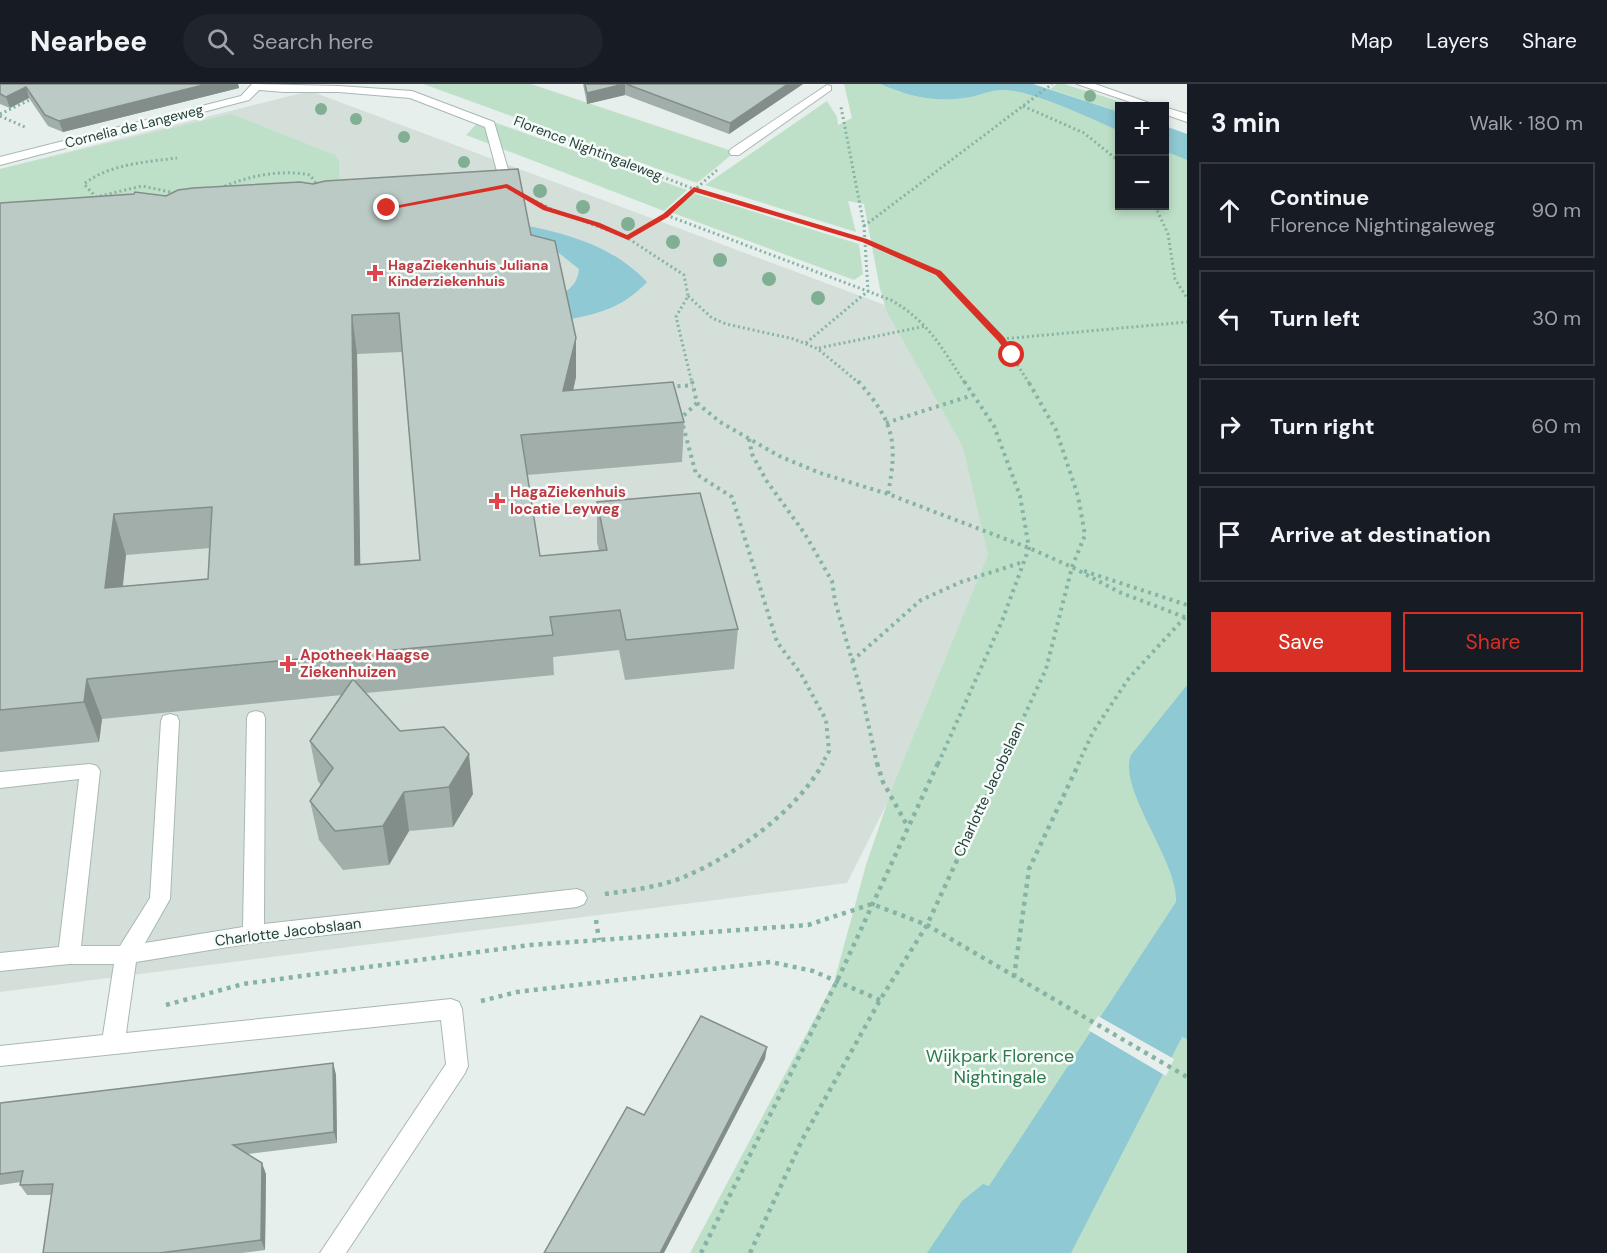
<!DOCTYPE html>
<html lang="en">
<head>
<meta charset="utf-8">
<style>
  body { margin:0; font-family:"DM Sans",sans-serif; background:#20242c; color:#f1f3f6 }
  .controls { position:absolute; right:18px; top:18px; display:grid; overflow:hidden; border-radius:0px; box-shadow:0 3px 9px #0003 }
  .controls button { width:54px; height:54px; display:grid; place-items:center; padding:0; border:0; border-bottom:2px solid #363941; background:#171b24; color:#f1f3f6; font:30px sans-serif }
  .stop { position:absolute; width:18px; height:18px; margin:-14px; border:4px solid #d93025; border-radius:50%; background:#fff }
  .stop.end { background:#d93025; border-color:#fff; box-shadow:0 2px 6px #0008 }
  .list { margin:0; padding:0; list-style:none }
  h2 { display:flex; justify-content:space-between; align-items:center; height:78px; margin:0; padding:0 24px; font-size:26px }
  h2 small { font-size:20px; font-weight:400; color:#9ea1a6 }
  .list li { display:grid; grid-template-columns:39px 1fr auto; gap:18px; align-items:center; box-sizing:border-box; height:96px; margin:0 12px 12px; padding:0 12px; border:2px solid #363941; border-radius:0px }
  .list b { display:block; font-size:22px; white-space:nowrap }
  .list p { margin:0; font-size:20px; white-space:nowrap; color:#9ea1a6 }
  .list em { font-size:20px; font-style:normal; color:#9ea1a6 }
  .actions { display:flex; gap:12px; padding:18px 24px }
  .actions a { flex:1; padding:14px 0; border:2px solid #d93025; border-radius:0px; text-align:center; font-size:21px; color:#d93025 }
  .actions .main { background:#d93025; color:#fff }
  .icon { flex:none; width:33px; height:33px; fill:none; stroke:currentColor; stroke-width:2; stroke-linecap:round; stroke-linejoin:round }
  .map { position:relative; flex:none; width:1187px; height:1169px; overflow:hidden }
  header { display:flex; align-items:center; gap:36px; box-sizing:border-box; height:84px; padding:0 30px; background:#171b24; border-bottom:2px solid #363941 }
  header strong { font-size:28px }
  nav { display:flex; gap:33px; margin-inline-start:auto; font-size:21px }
  .search { width:420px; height:54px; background:#20242c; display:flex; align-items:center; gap:15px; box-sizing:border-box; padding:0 21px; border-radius:33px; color:#9ea1a6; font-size:22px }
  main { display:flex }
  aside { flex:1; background:#171b24 }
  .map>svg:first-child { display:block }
</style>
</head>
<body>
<header>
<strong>Nearbee</strong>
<div class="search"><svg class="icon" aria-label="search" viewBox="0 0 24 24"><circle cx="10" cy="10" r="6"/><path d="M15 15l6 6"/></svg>Search here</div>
<nav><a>Map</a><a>Layers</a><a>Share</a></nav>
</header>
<main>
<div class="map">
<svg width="1187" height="1169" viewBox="0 0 1187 1169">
  <rect width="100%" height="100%" fill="#e6efeb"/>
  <!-- built -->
  <polygon fill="#d4dfda" points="310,7 909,230 980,354 1008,479 847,799 0,908 0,85"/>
  <!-- green -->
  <g fill="#bfe0c8">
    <polygon points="423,0 531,0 735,68 697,99"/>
    <polygon points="844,0 880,0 899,8 1008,0 1119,36 1120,122 1164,122 1165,51 1187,58 1187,1169 690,1169 834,898 866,781 893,702 988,471 963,363 887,228 880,205 864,120 848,117 856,148 705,101 827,17 837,33 838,41 852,34"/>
    <polygon points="1057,0 1064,0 1134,22 1120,22 1119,28 1050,5"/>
    <polygon points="231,30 335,71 339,77 340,122 0,153 0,85"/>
    <polygon points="482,34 687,106 664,127 466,51"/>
    <polygon points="693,109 859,160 863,190 854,196 673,129"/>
  </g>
  <!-- water -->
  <g fill="#8ec9d4">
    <path d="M880,0H1033L1119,28V47C1092,35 1030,5 1002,6C991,6 980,11 970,13C937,19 910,13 880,0Z"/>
    <polygon points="1165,42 1187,50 1187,76 1165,67"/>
    <path d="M523,141C570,150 614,163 647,198C624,223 597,231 564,236L559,212C571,205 578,198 579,185L559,169L526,155Z"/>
    <path d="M1187,601V955L1182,953L1071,1169H927L962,1117L983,1100L989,1102L1176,818C1179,778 1117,705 1131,671Z"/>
  </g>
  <!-- pier -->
  <polygon fill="#e6efeb" points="1098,932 1174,975 1166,992 1088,946"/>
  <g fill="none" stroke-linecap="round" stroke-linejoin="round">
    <!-- minor casing -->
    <g stroke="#a8b8b2" stroke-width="2">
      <g id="minor">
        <polygon points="252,0 339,2 412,7 494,38 513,102 507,106 501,102 485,43 410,14 339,8 284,8 259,6 249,16 0,81 0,73 241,12"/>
        <polygon points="1077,0 1095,0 1158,22 1142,22"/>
        <polygon points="827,1 831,2 831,6 739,71 731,71 729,68 731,65"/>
        <polygon points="1164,23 1187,30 1187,38 1164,30"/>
        <polygon points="256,627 263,629 265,634 264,840 577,805 584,808 587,814 584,820 577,823 253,859 136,878 126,949 451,915 459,918 462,925 468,982 465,989 346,1169 320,1169 446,980 441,936 0,982 0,962 103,951 114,880 69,880 0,887 0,869 59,863 79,695 0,704 0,688 90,680 97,682 100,687 81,862 120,862 150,814 161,637 163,632 170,630 177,632 179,637 170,815 145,859 243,843 247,634 249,629"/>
      </g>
    </g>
    <!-- path-far2 -->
    <g stroke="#86b3a5" stroke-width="3" stroke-dasharray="2 3" stroke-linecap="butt">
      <polyline points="1023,22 1084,49 1120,78"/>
      <polyline points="0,30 34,14"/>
      <polyline points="0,32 27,44"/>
      <polyline points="517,37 694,105 865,157 939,189 1001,255 1029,299"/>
      <path d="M220,104C249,92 279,85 310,91L318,102"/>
      <path d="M175,109L142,102L96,113L84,100C109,80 146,78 177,74"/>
      <polyline points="527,113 551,125 626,153 684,191 688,212 676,233 692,299"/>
      <polyline points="1155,122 1168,150 1175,195 1187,214"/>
      <path d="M666,131L891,216C929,238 941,263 965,299"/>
      <polyline points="864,142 1052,0"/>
      <polyline points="628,153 666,131 717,86"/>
      <polyline points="688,212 712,234 726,240 794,255 818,265 859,299"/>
      <polyline points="1002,255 1187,238"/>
      <polyline points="806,259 868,207 864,142 841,23"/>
      <polyline points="819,264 926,242"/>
    </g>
    <!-- path-far1 -->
    <g stroke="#86b3a5" stroke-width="4" stroke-dasharray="3 4.5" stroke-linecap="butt">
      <polyline points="692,297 697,319 720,338 779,372 820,389 888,410 1029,464 1072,483 1119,508 1187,534"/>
      <path d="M858,297C894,338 898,357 888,410"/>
      <polyline points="670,303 693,301"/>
      <polyline points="697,319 681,334 696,390 732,413 777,558 801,590 826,636 829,667 822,680"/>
      <polyline points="886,339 973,311"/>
      <polyline points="749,355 752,370 766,396 805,450 832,497 835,517 862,611 877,680"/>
      <polyline points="1084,487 1187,521"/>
      <polyline points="852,577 921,516 961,498 1023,478"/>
      <polyline points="938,680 1002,537 1029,464 1020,412 994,342 964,297"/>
      <polyline points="1002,680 1046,585 1072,483 1085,451 1078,412 1056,346 1028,297"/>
      <polyline points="1078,680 1093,648 1129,594 1187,531"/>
    </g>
    <!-- path -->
    <g stroke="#86b3a5" stroke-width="4.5" stroke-dasharray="4 5" stroke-linecap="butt">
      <polyline points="877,679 883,698 908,743"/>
      <path d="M605,810C632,806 661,803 686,792C734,772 798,726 823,679"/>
      <polyline points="596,836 599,856"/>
      <polyline points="1014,893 1029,785 1079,679"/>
      <polyline points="481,917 517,908 771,878 813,887 880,916"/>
      <polyline points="166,921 243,900 530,861 808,841 872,820 927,841 1187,993"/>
      <polyline points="701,1169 838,895 938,679"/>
      <polyline points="750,1169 802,1056 880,916 927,841 1002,679"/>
    </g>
    <!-- minor -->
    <use href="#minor" fill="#fff" fill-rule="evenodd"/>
  </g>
  <!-- trees -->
  <g fill="#80af93">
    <circle cx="1090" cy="12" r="6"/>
    <circle cx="321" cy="25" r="6"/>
    <circle cx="356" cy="35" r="6"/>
    <circle cx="404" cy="53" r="6"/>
    <circle cx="464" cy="78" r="6"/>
    <circle cx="540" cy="107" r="7"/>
    <circle cx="583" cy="123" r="7"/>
    <circle cx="628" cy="140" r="7"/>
    <circle cx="673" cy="158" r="7"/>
    <circle cx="720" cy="176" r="7"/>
    <circle cx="769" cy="195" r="7"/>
    <circle cx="818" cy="214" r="7"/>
  </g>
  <!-- wall -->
  <g fill="#a1aea9" fill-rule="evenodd">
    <polygon points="0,0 238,0 239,4 63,48 48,42 29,14 10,24 0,20"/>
    <polygon points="583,0 803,0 729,50 625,11 587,20"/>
    <path d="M166,112L531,151L576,254V293L573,306L684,338L682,378L527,391L540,472L599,467L597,458V418L738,545L734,585L625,596L619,566L553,573L554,591L366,609L400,647L473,710L453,743L409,747L389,781L343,786L319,756L310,717L321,701L318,697L310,657L342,611L102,635L99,658L0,668V119ZM402,268L420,476L360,481L357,270ZM210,464L208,495L123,502L126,471Z"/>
    <polygon points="333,979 336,991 337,1059 248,1070 266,1090 265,1166 242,1169 43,1169 52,1111 27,1111 20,1101 21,1098 0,1101 0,1019"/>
  </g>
  <!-- shaded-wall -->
  <g fill="#838d89">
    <polygon points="207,0 238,0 239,4 63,48 59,37"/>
    <polygon points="625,0 625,11 587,20 587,9"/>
    <polygon points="788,0 803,0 729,50 730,39"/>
    <polygon points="26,3 29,14 10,24 6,13"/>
    <polygon points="352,231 357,270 361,522 355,481"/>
    <polygon points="576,254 576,293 564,347 563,307"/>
    <polygon points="114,430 126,471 118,544 105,504"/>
    <polygon points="87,595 102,635 99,658 84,618"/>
    <polygon points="469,670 473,710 453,743 449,703"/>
    <polygon points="404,708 409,747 389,781 383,742"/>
    <polygon points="767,963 765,975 664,1169 660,1169"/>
    <polygon points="333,979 336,991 337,1059 334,1048"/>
    <polygon points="262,1079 266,1090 265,1166 261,1156"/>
  </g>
  <!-- building -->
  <g fill="#bbcac4" stroke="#838d89" stroke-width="1.5" fill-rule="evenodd">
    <polygon points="0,0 207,0 59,37 45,31 26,3 6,13 0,10"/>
    <polygon points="585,0 624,0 587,9"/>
    <polygon points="626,0 788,0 730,39"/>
    <path d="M518,85L531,151L555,157L576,254L563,307L673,298L684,338L521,351L540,472L607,466L597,418L700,409L738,545L626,556L620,526L550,533L553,551L87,595L84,618L0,626V119L134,110L135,108L166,112L178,106L193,104L300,98L313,100L325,97ZM399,229L420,476L355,481L352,231ZM212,423L208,495L105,504L114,430Z"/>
    <polygon points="353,595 400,647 444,643 469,670 449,703 404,708 383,742 335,747 310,717 333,684 310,657"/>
    <polygon points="701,932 767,963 660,1169 544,1169 627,1023 644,1031"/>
    <polygon points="333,979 334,1048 233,1061 262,1079 261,1156 159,1169 43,1169 53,1100 20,1101 23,1087 0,1090 0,1019"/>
  </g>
  <!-- route -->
  <polygon fill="#d93025" points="507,100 548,123 600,139 627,151 663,130 694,103 867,155 941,187 1004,253 1016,271 1010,273 998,257 936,191 862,158 695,108 668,133 628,156 595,142 543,126 506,104 387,126 384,124"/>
  <!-- markers -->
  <g fill="#e0444e" stroke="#f7fbf9" stroke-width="2">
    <path d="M372 180h6v6h6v6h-6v6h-6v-6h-6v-6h6z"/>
    <path d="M494 408h6v6h6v6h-6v6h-6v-6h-6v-6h6z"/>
    <path d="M285 571h6v6h6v6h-6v6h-6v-6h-6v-6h6z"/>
  </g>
  <g text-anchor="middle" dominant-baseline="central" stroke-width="5" stroke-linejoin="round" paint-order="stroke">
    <!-- far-street labels -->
    <g font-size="14" fill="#24423a" stroke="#f7fbf9">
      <text transform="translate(134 42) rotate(-14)">Cornelia de Langeweg</text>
      <text transform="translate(588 64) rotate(21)">Florence Nightingaleweg</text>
    </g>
    <!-- far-health labels -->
    <g font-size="14" font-weight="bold" fill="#be3a42" stroke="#f7fbf9" text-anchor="start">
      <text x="388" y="181">HagaZiekenhuis Juliana<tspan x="388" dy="16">Kinderziekenhuis</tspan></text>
    </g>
    <!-- health labels -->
    <g font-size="15" font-weight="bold" fill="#be3a42" stroke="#f7fbf9" text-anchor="start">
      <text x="510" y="408">HagaZiekenhuis<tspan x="510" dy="17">locatie Leyweg</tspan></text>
      <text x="300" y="571">Apotheek Haagse<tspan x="300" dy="17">Ziekenhuizen</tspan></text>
    </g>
    <!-- street labels -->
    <g font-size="15" fill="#24423a" stroke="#f7fbf9">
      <text transform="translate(989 705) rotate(-65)">Charlotte Jacobslaan</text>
      <text transform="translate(288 848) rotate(-7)">Charlotte Jacobslaan</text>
    </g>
    <!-- near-park labels -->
    <g font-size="18" fill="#2d7a4b" stroke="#f7fbf9">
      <text x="1000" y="972">Wijkpark Florence<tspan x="1000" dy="21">Nightingale</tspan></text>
    </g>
  </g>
</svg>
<div class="controls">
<button>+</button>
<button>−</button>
</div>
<div class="stop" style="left:1012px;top:271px"></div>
<div class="stop end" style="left:387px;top:124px"></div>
</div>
<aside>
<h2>3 min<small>Walk · 180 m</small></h2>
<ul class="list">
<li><svg class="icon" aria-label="ahead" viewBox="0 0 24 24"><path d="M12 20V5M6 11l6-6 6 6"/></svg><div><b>Continue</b><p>Florence Nightingaleweg</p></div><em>90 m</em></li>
<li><svg class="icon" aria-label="left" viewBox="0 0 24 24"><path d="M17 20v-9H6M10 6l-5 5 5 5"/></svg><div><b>Turn left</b></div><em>30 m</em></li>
<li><svg class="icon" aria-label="right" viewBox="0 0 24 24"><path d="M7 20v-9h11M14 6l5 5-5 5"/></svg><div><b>Turn right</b></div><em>60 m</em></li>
<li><svg class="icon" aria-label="arrive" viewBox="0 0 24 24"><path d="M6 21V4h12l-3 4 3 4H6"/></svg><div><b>Arrive at destination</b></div></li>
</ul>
<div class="actions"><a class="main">Save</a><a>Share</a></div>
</aside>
</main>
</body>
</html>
